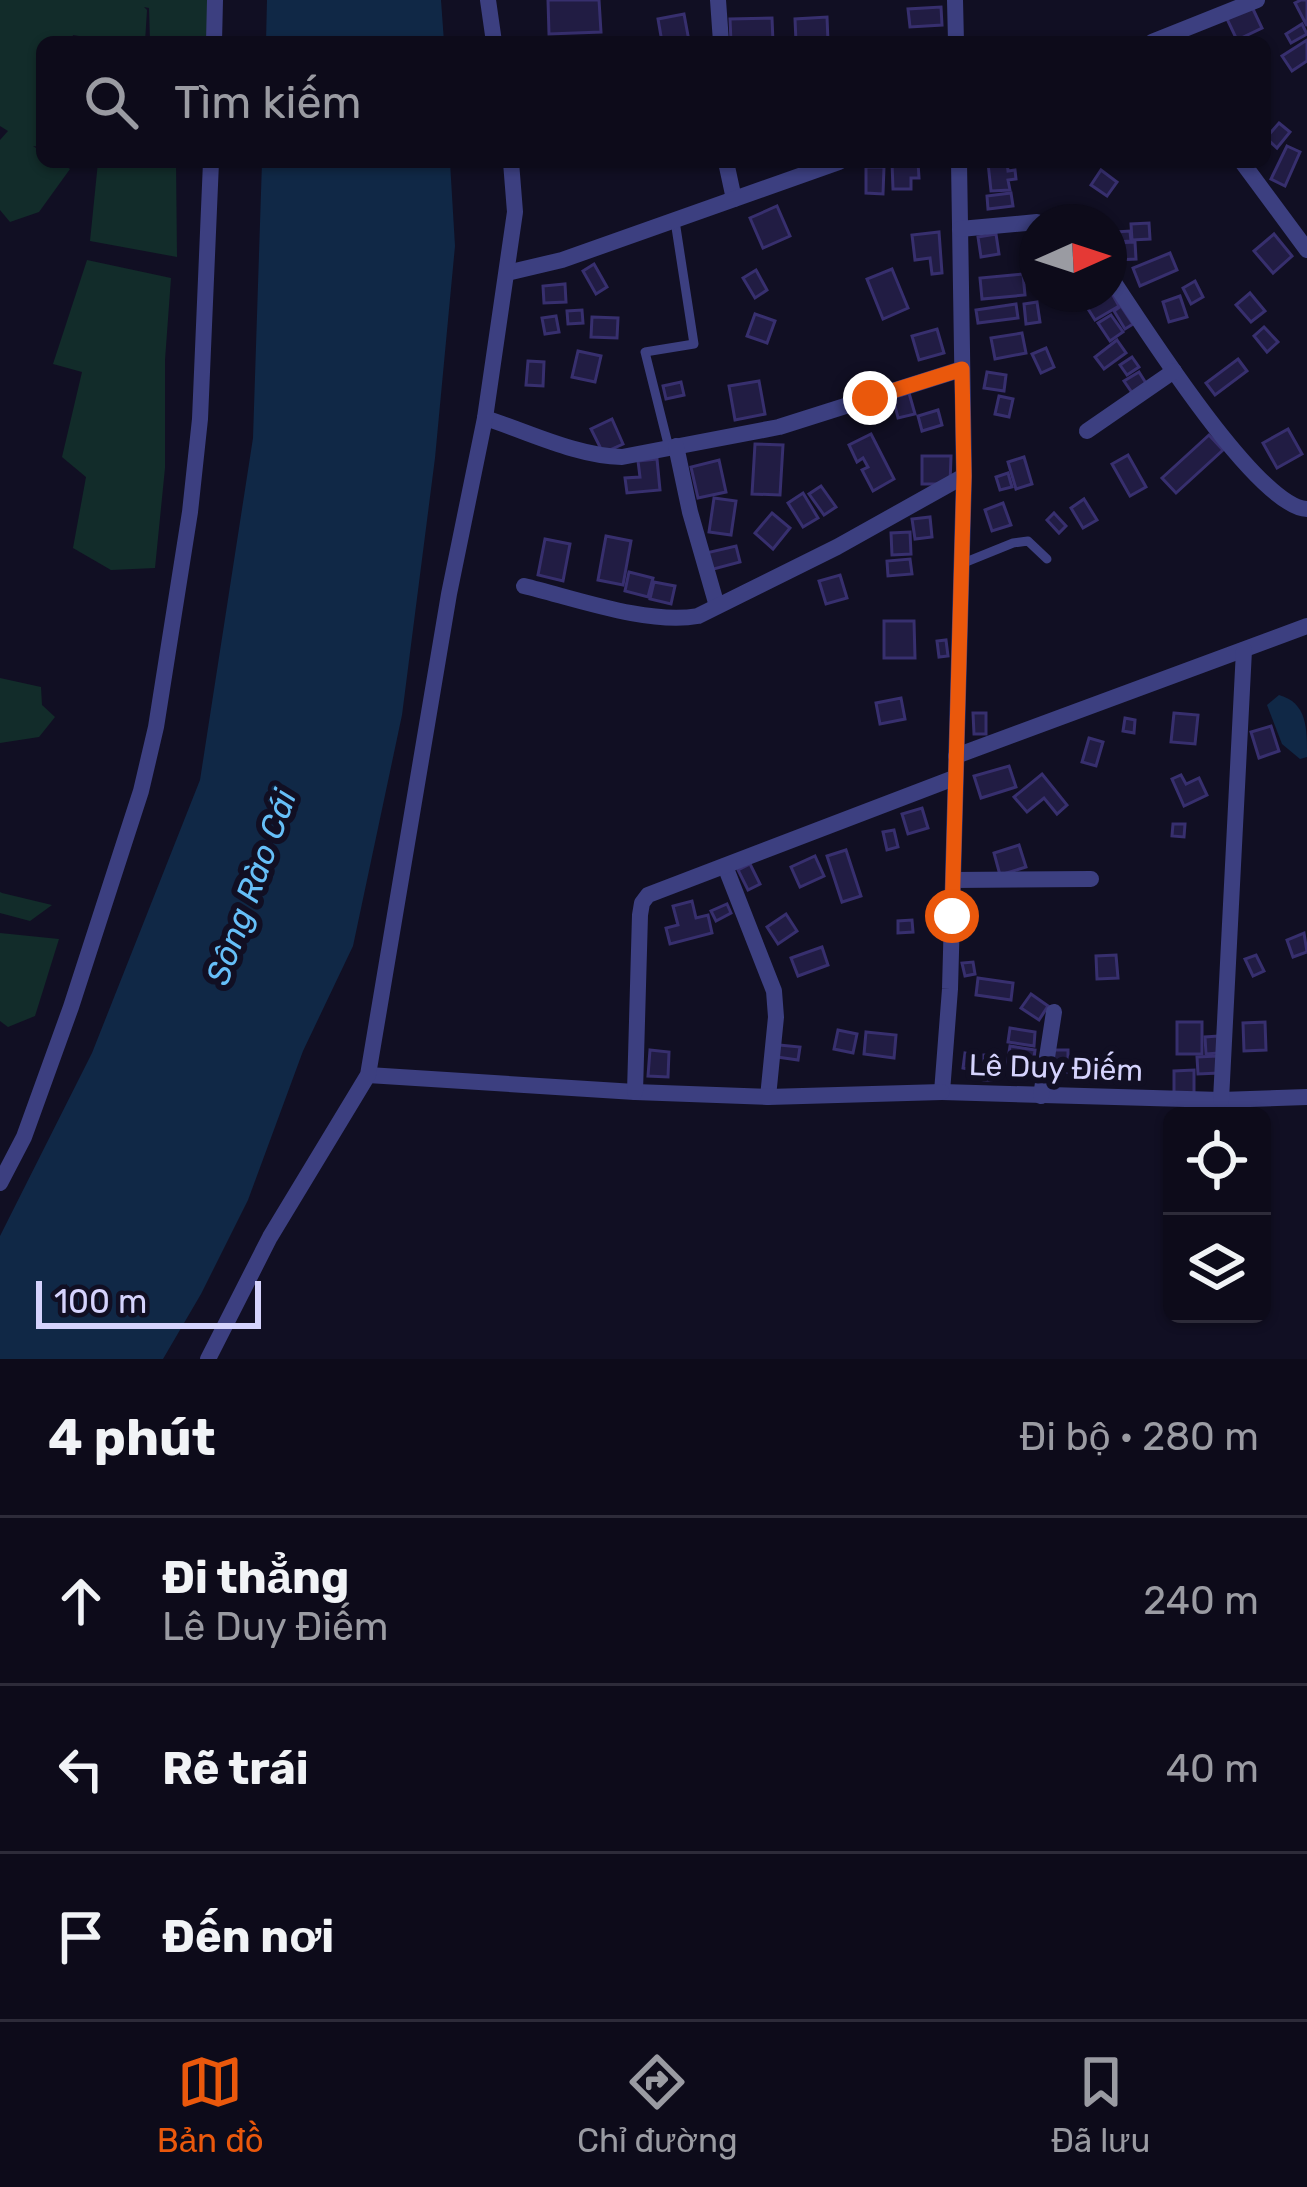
<!DOCTYPE html>
<html lang="vi">
<head>
<meta charset="utf-8">
<style>
  body { margin:0; font-family:Rubik,sans-serif; background:#161423; color:#f1f3f6 }
  .controls { position:absolute; right:36px; bottom:36px; display:grid; overflow:hidden; border-radius:18px; box-shadow:0 3px 9px #0004 }
  .controls button { width:108px; height:108px; display:grid; place-items:center; padding:0; border:0; border-bottom:3px solid #2d2b39; background:#0d0b1a; color:#f1f3f6; font:60px sans-serif }
  .compass { position:absolute; left:1019px; top:204px; width:108px; height:108px; border-radius:50%; background:#0d0b1a; box-shadow:0 3px 9px #0004; rotate:87deg }
  .scale { position:absolute; left:36px; bottom:30px; width:225px; box-sizing:border-box; padding-left:12px; border:6px solid #d5d3fd; border-top:0; font-size:33px; line-height:42px; white-space:nowrap; color:#d5d3fd; -webkit-text-stroke:9px #110f23; paint-order:stroke }
  .stop { position:absolute; width:36px; height:36px; margin:-27px; border:9px solid #ea580c; border-radius:50%; background:#fff }
  .stop.end { background:#ea580c; border-color:#fff; box-shadow:0 3px 12px #0008 }
  .list { margin:0; padding:0; list-style:none }
  h2 { display:flex; justify-content:space-between; align-items:center; height:156px; margin:0; padding:0 48px; font-size:51px }
  h2 small { font-size:39px; font-weight:400; color:#9a9ba2 }
  .list li { display:grid; grid-template-columns:78px 1fr auto; gap:36px; align-items:center; box-sizing:border-box; height:168px; padding:0 48px; border-top:3px solid #2d2b39 }
  .list b { display:block; font-size:45px; white-space:nowrap }
  .list p { margin:0; font-size:39px; white-space:nowrap; color:#9a9ba2 }
  .list em { font-size:39px; font-style:normal; color:#9a9ba2 }
  .icon { flex:none; width:66px; height:66px; fill:none; stroke:currentColor; stroke-width:2; stroke-linecap:round; stroke-linejoin:round }
  .map { position:relative; flex:none; width:1307px; height:1359px; overflow:hidden }
  .search { position:absolute; background:#0d0b1a; box-shadow:0 3px 9px #0004; left:36px; right:36px; top:36px; height:132px; display:flex; align-items:center; gap:30px; box-sizing:border-box; padding:0 42px; border-radius:18px; color:#9a9ba2; font-size:45px }
  .sheet { height:660px; background:#0d0b1a }
  nav { display:flex; justify-content:space-around; align-items:center; box-sizing:border-box; height:168px; border-top:3px solid #2d2b39; background:#0d0b1a; font-size:33px; color:#9a9ba2 }
  nav a { display:grid; justify-items:center; gap:6px }
  nav .on { color:#ea580c }
  .map>svg:first-child { display:block }
</style>
</head>
<body>
<div class="map">
<svg width="1307" height="1359" viewBox="0 0 1307 1359">
  <rect width="100%" height="100%" fill="#110f23"/>
  <!-- green -->
  <g fill="#122c2a">
    <path d="M0,0H209L210,42H150L149,8L144,7L147,10L145,42H113L73,35L72,42H42V147L33,146L42,152V162H59L70,169L39,212L10,222L0,210C0,186 0,164 0,140L8,131L0,126Z"/>
    <polygon points="98,162 176,162 177,257 90,241"/>
    <polygon points="87,260 171,278 165,360 165,468 155,568 111,570 73,548 86,477 62,457 82,372 53,364"/>
    <polygon points="0,678 41,687 42,705 55,717 39,737 0,743"/>
    <polygon points="0,892 2,893 52,905 30,921 0,913"/>
    <polygon points="0,933 59,939 35,1016 8,1027 0,1021"/>
  </g>
  <!-- water -->
  <g fill="#102846">
    <polygon points="267,0 441,0 444,42 266,42"/>
    <polygon points="262,162 450,162 455,246 435,458 402,715 353,946 303,1051 248,1200 201,1294 163,1359 0,1359 0,1236 92,1053 200,780 253,438"/>
    <path d="M1279,695C1307,703 1307,727 1307,757L1300,759L1282,744L1267,705Z"/>
  </g>
  <!-- building -->
  <g fill="#211c43" stroke="#372f6e" stroke-width="3">
    <polygon points="548,0 599,0 601,32 549,34"/>
    <polygon points="1301,0 1307,0 1307,26 1295,3"/>
    <polygon points="941,7 942,25 910,27 908,9"/>
    <polygon points="1252,7 1262,28 1237,40 1227,19"/>
    <polygon points="684,14 689,41 662,42 658,19"/>
    <polygon points="827,17 828,41 796,42 795,19"/>
    <polygon points="772,18 773,42 731,42 730,19"/>
    <polygon points="1302,24 1307,34 1291,43 1286,34"/>
    <polygon points="1307,40 1307,61 1292,71 1282,56"/>
    <polygon points="1279,123 1290,132 1277,148 1266,138"/>
    <polygon points="1287,146 1300,152 1285,186 1271,179"/>
    <polygon points="892,162 918,162 919,178 911,178 911,189 893,189"/>
    <polygon points="1007,162 1008,171 1015,170 1016,179 1008,180 1010,190 991,191 988,163"/>
    <polygon points="866,167 884,167 883,194 866,193"/>
    <polygon points="1101,170 1117,182 1107,196 1091,185"/>
    <polygon points="1011,193 1013,206 988,209 987,196"/>
    <polygon points="777,206 790,236 763,248 750,218"/>
    <polygon points="1149,223 1150,239 1132,240 1131,224"/>
    <polygon points="1130,231 1131,241 1116,242 1116,232"/>
    <polygon points="939,232 942,273 932,274 930,258 915,260 912,235"/>
    <polygon points="996,234 999,254 981,257 978,237"/>
    <polygon points="1274,234 1292,256 1273,273 1254,251"/>
    <polygon points="1135,242 1136,259 1116,260 1115,243"/>
    <polygon points="1170,253 1177,270 1140,286 1133,268"/>
    <polygon points="594,264 607,287 596,294 583,271"/>
    <polygon points="892,269 908,308 883,319 867,279"/>
    <polygon points="756,270 767,290 755,298 743,278"/>
    <polygon points="1023,274 1025,295 982,299 980,278"/>
    <polygon points="1195,281 1203,297 1191,304 1183,288"/>
    <polygon points="565,284 566,302 544,303 543,286"/>
    <polygon points="1110,290 1119,306 1095,320 1085,304 1103,294 1109,294"/>
    <polygon points="1250,293 1265,311 1251,322 1236,305"/>
    <polygon points="1180,296 1187,317 1169,322 1163,302"/>
    <polygon points="1037,302 1040,322 1026,324 1024,304"/>
    <polygon points="1016,304 1018,318 978,323 976,310"/>
    <polygon points="1121,306 1133,324 1125,329 1114,311"/>
    <polygon points="582,310 583,323 568,324 567,311"/>
    <polygon points="755,314 775,321 767,343 747,336"/>
    <polygon points="1111,315 1123,332 1110,341 1098,323"/>
    <polygon points="556,316 559,332 545,334 542,318"/>
    <polygon points="592,317 618,318 617,338 591,337"/>
    <polygon points="1264,327 1278,342 1267,352 1254,336"/>
    <polygon points="937,329 944,353 919,360 912,336"/>
    <polygon points="1022,333 1026,353 995,359 991,338"/>
    <polygon points="1117,340 1126,353 1104,369 1095,357"/>
    <polygon points="1046,348 1054,367 1041,373 1032,354"/>
    <polygon points="578,351 601,356 595,382 572,377"/>
    <polygon points="1132,357 1139,367 1127,375 1120,365"/>
    <polygon points="1238,359 1247,371 1215,395 1206,383"/>
    <polygon points="528,361 544,362 543,386 526,385"/>
    <polygon points="987,372 1006,375 1004,391 984,388"/>
    <polygon points="1139,372 1149,388 1135,397 1124,381"/>
    <polygon points="759,381 765,414 735,420 729,386"/>
    <polygon points="681,382 684,395 666,399 663,386"/>
    <polygon points="909,393 915,414 898,418 893,397"/>
    <polygon points="999,396 1013,399 1009,417 995,414"/>
    <polygon points="938,410 942,425 922,431 918,416"/>
    <polygon points="612,419 623,444 603,453 591,429"/>
    <polygon points="1288,429 1302,454 1277,468 1263,443"/>
    <polygon points="871,434 894,479 873,491 862,470 868,467 863,458 857,462 849,445"/>
    <polygon points="1209,435 1223,450 1176,493 1162,478"/>
    <polygon points="755,444 783,445 780,495 752,494"/>
    <polygon points="1128,455 1146,487 1130,496 1112,464"/>
    <polygon points="922,456 951,456 950,484 922,484"/>
    <polygon points="1024,457 1032,484 1016,489 1008,462"/>
    <polygon points="657,459 660,490 627,493 625,478 640,477 638,461"/>
    <polygon points="719,460 726,492 698,498 691,467"/>
    <polygon points="1008,473 1012,487 1000,490 996,477"/>
    <polygon points="821,486 836,507 824,515 809,494"/>
    <polygon points="803,493 818,518 803,527 788,503"/>
    <polygon points="714,498 736,501 731,535 709,532"/>
    <polygon points="1084,499 1097,520 1083,528 1071,508"/>
    <polygon points="1003,503 1011,525 992,531 985,510"/>
    <polygon points="772,513 790,528 773,549 755,533"/>
    <polygon points="1054,513 1066,526 1059,533 1047,520"/>
    <polygon points="930,517 932,537 915,539 912,519"/>
    <polygon points="910,532 911,554 892,555 891,533"/>
    <polygon points="606,536 631,541 623,585 598,580"/>
    <polygon points="545,539 570,544 563,581 538,575"/>
    <polygon points="736,546 740,562 710,570 706,553"/>
    <polygon points="910,559 912,574 888,576 887,561"/>
    <polygon points="629,572 653,578 648,597 625,591"/>
    <polygon points="840,575 847,598 826,604 819,581"/>
    <polygon points="654,582 675,586 671,604 650,599"/>
    <polygon points="884,621 914,621 915,658 884,658"/>
    <polygon points="946,640 948,656 939,657 937,641"/>
    <polygon points="901,698 905,719 880,724 876,703"/>
    <polygon points="973,713 986,713 986,734 974,734"/>
    <polygon points="1174,713 1198,715 1195,744 1171,742"/>
    <polygon points="1125,718 1135,720 1134,733 1123,731"/>
    <polygon points="1271,726 1279,751 1259,758 1251,732"/>
    <polygon points="1089,738 1103,742 1096,766 1082,762"/>
    <polygon points="1009,766 1016,787 981,798 974,776"/>
    <polygon points="1042,774 1067,805 1057,814 1044,798 1027,812 1014,797"/>
    <polygon points="1181,775 1186,784 1199,778 1207,795 1184,806 1172,779"/>
    <polygon points="922,808 928,828 908,834 902,814"/>
    <polygon points="1173,824 1185,824 1184,837 1172,836"/>
    <polygon points="894,830 898,847 887,850 883,832"/>
    <polygon points="1019,845 1026,867 1000,875 994,853"/>
    <polygon points="846,850 861,896 842,902 827,856"/>
    <polygon points="815,856 824,876 800,887 791,867"/>
    <polygon points="750,864 760,884 748,890 738,870"/>
    <polygon points="692,901 696,918 708,915 712,933 670,944 666,928 678,925 673,906"/>
    <polygon points="727,904 731,913 716,921 711,911"/>
    <polygon points="786,914 797,931 778,944 767,927"/>
    <polygon points="912,920 913,932 898,933 898,921"/>
    <polygon points="1304,933 1307,952 1293,957 1287,940"/>
    <polygon points="822,947 828,965 798,976 791,958"/>
    <polygon points="1116,955 1118,978 1097,979 1096,956"/>
    <polygon points="1256,955 1264,971 1253,976 1245,959"/>
    <polygon points="973,962 975,974 965,976 962,963"/>
    <polygon points="978,978 1013,983 1011,1000 976,995"/>
    <polygon points="1031,994 1048,1006 1039,1020 1021,1008"/>
    <rect x="1177" y="1022" width="25" height="32"/>
    <polygon points="1265,1022 1266,1050 1244,1051 1243,1023"/>
    <polygon points="1010,1028 1035,1032 1034,1046 1008,1042"/>
    <polygon points="838,1030 857,1034 853,1053 834,1049"/>
    <polygon points="866,1032 896,1035 894,1058 864,1054"/>
    <polygon points="1218,1036 1219,1053 1206,1054 1205,1037"/>
    <polygon points="779,1045 800,1047 798,1060 777,1057"/>
    <polygon points="1010,1046 1035,1050 1032,1075 1006,1072"/>
    <polygon points="650,1050 669,1052 668,1077 648,1076"/>
    <polygon points="1051,1050 1068,1050 1068,1072 1050,1072"/>
    <polygon points="965,1053 975,1055 973,1070 963,1068"/>
    <polygon points="984,1055 995,1055 994,1080 984,1080"/>
    <polygon points="1218,1056 1219,1073 1198,1074 1197,1057"/>
    <polygon points="1194,1070 1194,1096 1174,1096 1174,1071"/>
  </g>
  <g fill="none" stroke-linecap="round" stroke-linejoin="round">
    <!-- lane -->
    <g stroke="#3c3f80" stroke-width="9">
      <polyline points="669,448 645,352 694,344 675,221"/>
      <polyline points="961,564 1013,543 1028,541 1047,559"/>
    </g>
    <!-- street -->
    <g stroke="#3c3f80" stroke-width="16">
      <polyline points="488,0 494,42"/>
      <polyline points="718,0 721,42"/>
      <polyline points="955,0 956,42"/>
      <polyline points="214,42 215,0"/>
      <polyline points="1152,42 1257,0"/>
      <polyline points="726,162 734,199"/>
      <polyline points="959,162 964,476 950,989 942,1092 1221,1100 1307,1097"/>
      <polyline points="1242,162 1307,250"/>
      <polyline points="1055,222 1059,222"/>
      <polyline points="960,229 1037,222"/>
      <polyline points="507,273 562,260 839,162"/>
      <path d="M1109,275C1139,319 1257,508 1307,509"/>
      <path d="M485,418C529,432 576,456 622,457L779,427L962,369"/>
      <polyline points="1087,431 1174,371"/>
      <polyline points="676,446 690,512 717,606"/>
      <path d="M524,586C574,598 648,625 698,616L837,547L964,476"/>
      <polyline points="956,756 1307,626"/>
      <polyline points="725,866 774,991 776,1017 768,1097"/>
      <polyline points="953,880 1091,879"/>
      <polyline points="368,1075 635,1092 768,1097 942,1092"/>
      <polyline points="635,1092 640,915 642,903 648,895 954,778"/>
      <polyline points="1041,1096 1054,1012"/>
      <polyline points="1221,1100 1244,650"/>
      <polyline points="0,1183 24,1137 71,1007 141,791 156,727 190,512 200,419 211,162"/>
      <polyline points="208,1359 270,1237 368,1075 449,594 485,418 515,212 511,162"/>
    </g>
  </g>
  <g fill="none" stroke-linecap="round" stroke-linejoin="round">
    <!-- route -->
    <polyline stroke="#ea580c" stroke-width="15" points="870,398 962,369 964,476 952,916"/>
  </g>
  <g text-anchor="middle" dominant-baseline="central" stroke-width="12" stroke-linejoin="round" paint-order="stroke">
    <!-- street labels -->
    <g font-size="30" fill="#d5d3fd" stroke="#110f23">
      <text transform="translate(1056 1068) rotate(2)">Lê Duy Điếm</text>
    </g>
    <!-- water labels -->
    <g font-size="33" font-style="italic" fill="#66bff8" stroke="#110f23">
      <text transform="translate(251 887) rotate(-70)">Sông Rào Cái</text>
    </g>
  </g>
</svg>
<div class="controls">
<button><svg class="icon" aria-label="locate" viewBox="0 0 24 24"><circle cx="12" cy="12" r="6"/><path d="M12 2v4M12 18v4M2 12h4M18 12h4"/></svg></button>
<button><svg class="icon" aria-label="layers" viewBox="0 0 24 24"><path d="M12 4l9 5-9 5-9-5zM3 14l9 5 9-5"/></svg></button>
</div>
<svg class="compass" viewBox="-18 -18 36 36"><path d="M0-13l5 13h-10z" fill="#e53935"/><path d="M0 13l5-13h-10z" fill="#9a9ba2"/></svg>
<div class="scale">100 m</div>
<div class="stop" style="left:952px;top:916px"></div>
<div class="stop end" style="left:870px;top:398px"></div>
<div class="search"><svg class="icon" aria-label="search" viewBox="0 0 24 24"><circle cx="10" cy="10" r="6"/><path d="M15 15l6 6"/></svg>Tìm kiếm</div>
</div>
<section class="sheet">
<h2>4 phút<small>Đi bộ · 280 m</small></h2>
<ul class="list">
<li><svg class="icon" aria-label="ahead" viewBox="0 0 24 24"><path d="M12 20V5M6 11l6-6 6 6"/></svg><div><b>Đi thẳng</b><p>Lê Duy Điếm</p></div><em>240 m</em></li>
<li><svg class="icon" aria-label="left" viewBox="0 0 24 24"><path d="M17 20v-9H6M10 6l-5 5 5 5"/></svg><div><b>Rẽ trái</b></div><em>40 m</em></li>
<li><svg class="icon" aria-label="arrive" viewBox="0 0 24 24"><path d="M6 21V4h12l-3 4 3 4H6"/></svg><div><b>Đến nơi</b></div></li>
</ul>
</section>
<nav>
<a class="on"><svg class="icon" aria-label="map" viewBox="0 0 24 24"><path d="M3 6l6-2 6 2 6-2v14l-6 2-6-2-6 2zM9 4v14M15 6v14"/></svg>Bản đồ</a>
<a><svg class="icon" aria-label="directions" viewBox="0 0 24 24"><path d="M12 3l9 9-9 9-9-9zM9 14v-3h6M13 9l2 2-2 2"/></svg>Chỉ đường</a>
<a><svg class="icon" aria-label="saved" viewBox="0 0 24 24"><path d="M7 4h10v16l-5-4-5 4z"/></svg>Đã lưu</a>
</nav>
</body>
</html>
